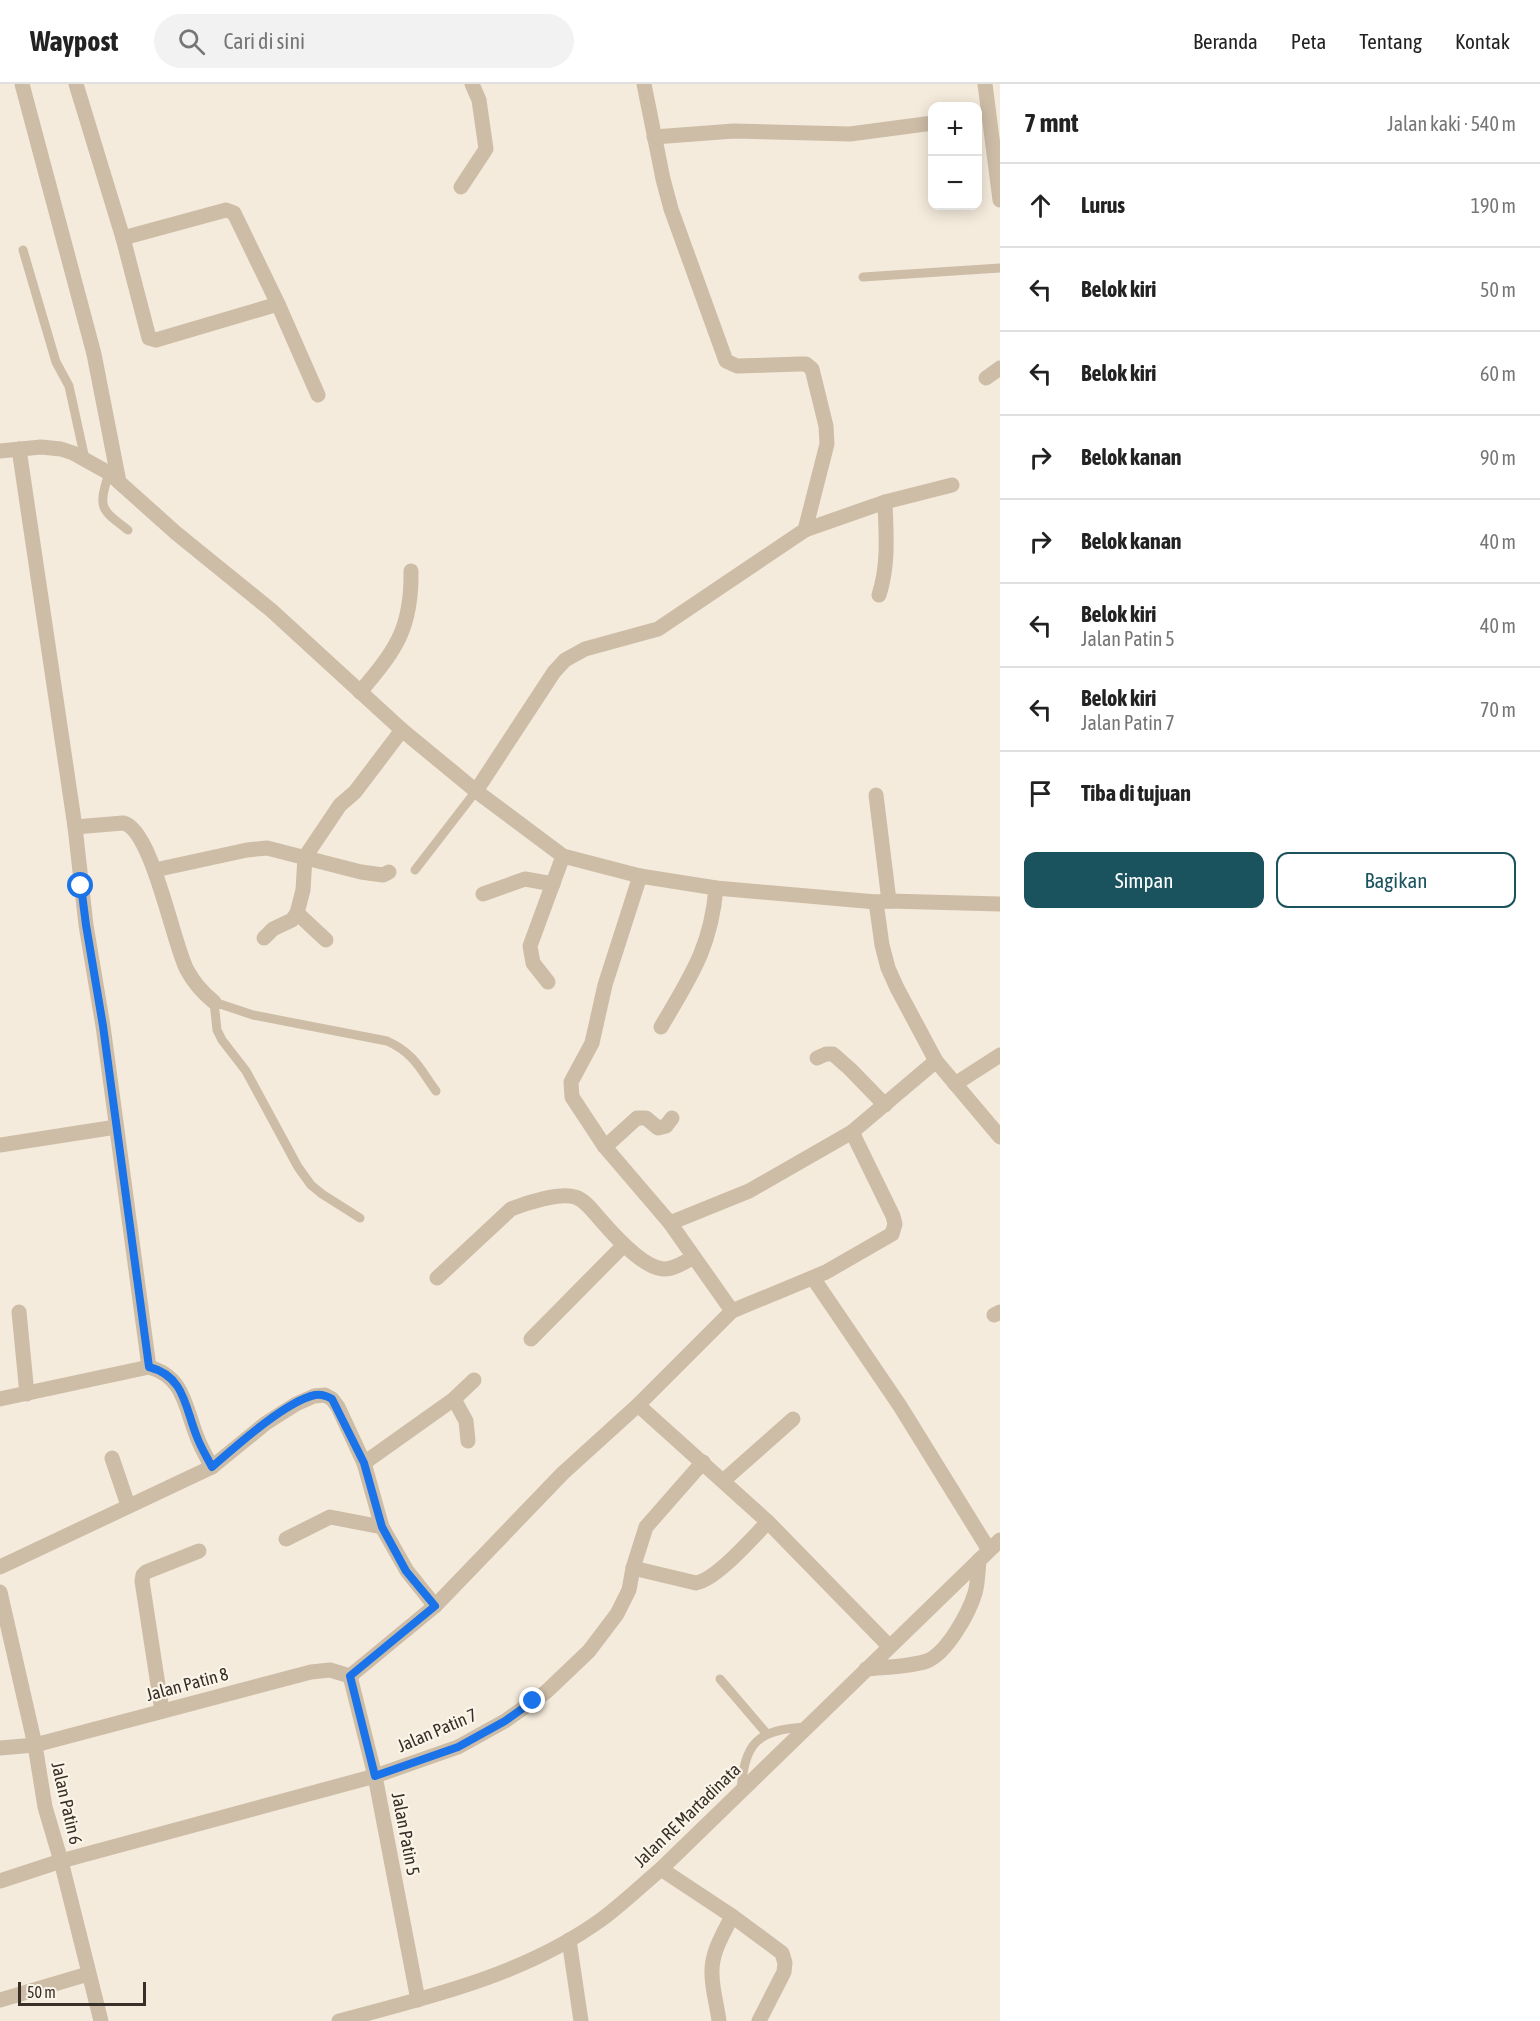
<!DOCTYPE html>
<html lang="id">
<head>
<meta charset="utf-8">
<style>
  body { margin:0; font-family:"Asap Condensed",sans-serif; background:#f2f2f2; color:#222 }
  .controls { position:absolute; right:18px; top:18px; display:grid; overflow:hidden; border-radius:12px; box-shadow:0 3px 15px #0003 }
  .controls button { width:54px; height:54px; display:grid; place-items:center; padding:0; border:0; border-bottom:2px solid #e0e0e0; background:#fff; color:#222; font:30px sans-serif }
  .scale { position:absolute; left:18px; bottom:15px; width:128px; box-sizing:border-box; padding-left:6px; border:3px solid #392f28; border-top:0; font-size:16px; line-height:21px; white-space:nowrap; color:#392f28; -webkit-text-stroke:4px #fbf5e9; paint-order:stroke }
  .stop { position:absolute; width:18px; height:18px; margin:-14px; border:4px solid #1a73e8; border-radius:50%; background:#fff }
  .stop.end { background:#1a73e8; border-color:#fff; box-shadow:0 2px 6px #0008 }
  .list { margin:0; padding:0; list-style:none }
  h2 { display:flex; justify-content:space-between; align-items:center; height:78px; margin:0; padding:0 24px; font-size:26px }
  h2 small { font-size:20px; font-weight:400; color:#767676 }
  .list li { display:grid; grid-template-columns:39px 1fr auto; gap:18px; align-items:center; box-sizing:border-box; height:84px; padding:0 24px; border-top:2px solid #e0e0e0 }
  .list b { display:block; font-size:22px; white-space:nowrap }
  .list p { margin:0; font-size:20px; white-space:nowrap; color:#767676 }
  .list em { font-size:20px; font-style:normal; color:#767676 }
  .actions { display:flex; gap:12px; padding:18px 24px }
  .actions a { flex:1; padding:14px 0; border:2px solid #1a525e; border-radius:12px; text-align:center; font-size:21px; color:#1a525e }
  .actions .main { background:#1a525e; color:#fff }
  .icon { flex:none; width:33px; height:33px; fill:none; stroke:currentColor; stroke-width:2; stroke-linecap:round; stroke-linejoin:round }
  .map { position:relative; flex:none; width:1000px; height:1937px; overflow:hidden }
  header { display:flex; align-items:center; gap:36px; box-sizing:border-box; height:84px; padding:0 30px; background:#fff; border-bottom:2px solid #e0e0e0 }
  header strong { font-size:28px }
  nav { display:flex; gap:33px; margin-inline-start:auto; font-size:21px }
  .search { width:420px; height:54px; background:#f2f2f2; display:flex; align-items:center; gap:15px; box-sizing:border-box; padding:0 21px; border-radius:33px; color:#767676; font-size:22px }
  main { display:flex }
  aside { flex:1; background:#fff }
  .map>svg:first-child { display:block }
</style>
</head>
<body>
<header>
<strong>Waypost</strong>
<div class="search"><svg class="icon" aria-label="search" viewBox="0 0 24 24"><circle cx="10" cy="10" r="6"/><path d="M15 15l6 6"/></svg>Cari di sini</div>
<nav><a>Beranda</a><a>Peta</a><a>Tentang</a><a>Kontak</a></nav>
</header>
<main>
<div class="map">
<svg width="1000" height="1937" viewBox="0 0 1000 1937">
  <rect width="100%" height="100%" fill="#f4ebdc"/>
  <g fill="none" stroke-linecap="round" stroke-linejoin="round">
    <!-- service -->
    <g stroke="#cdbda7" stroke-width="9">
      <polyline points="23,166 56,278 69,302 85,375"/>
      <polyline points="863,193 1000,184"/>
      <path d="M109,389C98,424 100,425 128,446"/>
      <polyline points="415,786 476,707"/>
      <path d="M360,1134L322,1110L311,1101L298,1083L246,987L222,956L217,946L214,918L253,931L387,957C414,969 420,985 436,1007"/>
      <polyline points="720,1595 767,1650"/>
      <path d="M741,1706C745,1658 757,1646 806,1643"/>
    </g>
    <!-- minor -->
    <g stroke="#cdbda7" stroke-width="15">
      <polyline points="22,0 94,270 119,398"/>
      <polyline points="76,0 123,154 149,254 156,256 278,220"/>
      <polyline points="644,0 663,95 671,125 726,277 737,282 800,280 806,280 812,285 826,342 827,360 805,446"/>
      <polyline points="985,0 1000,116"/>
      <polyline points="654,53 734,47 850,50 933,39"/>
      <polyline points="461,103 486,65 479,16 472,0"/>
      <polyline points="123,154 226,126 234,129 278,220 318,311"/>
      <polyline points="986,294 1000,284"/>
      <polyline points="19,365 75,743 86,841 103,942 149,1283"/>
      <polyline points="0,367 41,363 61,365 73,369 109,389 176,449 271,526 402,646 476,707 563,772 640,792 716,804 876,818 889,817 1000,820"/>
      <path d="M879,511C889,480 886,450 885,418"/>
      <path d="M360,608C396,566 412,544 411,487"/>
      <polyline points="476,707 554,588 565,576 585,565 658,545 805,446 885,418 952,401"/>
      <polyline points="876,711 889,817"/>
      <path d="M75,743L123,739C152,744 173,860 187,886C194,899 203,909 214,918"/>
      <polyline points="155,786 247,766 267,764 361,788 383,791 389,788"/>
      <polyline points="640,792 605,901 592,959 571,998 572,1013 605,1063 670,1139 732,1227"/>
      <polyline points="483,810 525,795 553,800"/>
      <polyline points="876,818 882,861 888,884 897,904 936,977 1000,1053"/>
      <polyline points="297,829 326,856"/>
      <polyline points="264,854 273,845 292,836 297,829 303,806 305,773 340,721 355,708 402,646"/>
      <polyline points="548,898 533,879 530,862 563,772"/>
      <path d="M661,943C690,893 711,864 716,804"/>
      <polyline points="817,974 826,970 833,970 850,985 885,1021"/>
      <polyline points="955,1000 1000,971"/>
      <polyline points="0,1061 116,1043"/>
      <polyline points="605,1063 637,1034 646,1034 658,1044 666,1042 672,1034"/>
      <polyline points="670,1139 749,1107 852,1048"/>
      <path d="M437,1194L511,1125C526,1119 560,1108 575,1113C585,1116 592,1126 599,1134C612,1149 641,1183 663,1185C673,1186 684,1178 693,1174"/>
      <polyline points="813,1194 900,1322 989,1466"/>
      <polyline points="19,1228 27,1310"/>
      <polyline points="994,1231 1000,1228"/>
      <polyline points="531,1255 623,1162"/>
      <path d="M0,1315L149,1283C185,1293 185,1324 197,1353C201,1364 207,1374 212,1383"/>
      <polyline points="454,1315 466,1337 468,1357"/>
      <polyline points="638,1321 768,1438 889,1562"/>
      <polyline points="112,1374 128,1421"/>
      <polyline points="364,1379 454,1315 474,1296"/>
      <polyline points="723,1397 793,1335"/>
      <polyline points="286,1455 330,1433 382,1443"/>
      <polyline points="0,1483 212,1383 266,1339 296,1320 314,1312 325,1311 332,1315 338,1323 364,1379 382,1443 407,1487 435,1522"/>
      <path d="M633,1484L696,1499C717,1495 752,1454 768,1438"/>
      <polyline points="0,1508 35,1661 45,1723 61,1777 101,1937"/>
      <path d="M866,1585C886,1583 908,1583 927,1577C947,1569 969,1529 975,1509C978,1499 978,1487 979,1476"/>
      <polyline points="350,1592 435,1522 563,1389 638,1321 732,1227 826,1188 892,1150 895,1140 893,1132 852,1048 936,977"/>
      <polyline points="350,1592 375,1692 418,1916"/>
      <polyline points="162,1627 142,1497 143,1491 146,1488 199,1467"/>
      <polyline points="0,1664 35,1661 311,1588 330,1586 350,1592"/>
      <polyline points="661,1785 732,1832 782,1869 785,1879 784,1888 759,1937"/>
      <polyline points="0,1797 61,1777 375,1692 458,1663 505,1637 546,1608 589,1567 617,1530 629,1506 633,1484 646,1443 703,1378"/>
      <polyline points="569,1856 581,1937"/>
      <polyline points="0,1916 88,1890"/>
      <path d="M339,1937C429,1913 525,1891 602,1835C622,1820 641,1802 661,1785L1000,1456"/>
      <path d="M719,1937C717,1921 712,1905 712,1890C711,1868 723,1851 732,1832"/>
    </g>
  </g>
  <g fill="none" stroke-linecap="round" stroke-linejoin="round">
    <!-- route -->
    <path stroke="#1a73e8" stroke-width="8" d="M81,802L86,841L103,942L149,1283C185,1292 185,1324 197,1353C201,1364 207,1373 212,1383C235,1363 286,1317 315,1311C321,1310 327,1312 332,1315L364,1379L382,1443L406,1487L435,1522L350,1592L375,1692L458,1663L505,1637L533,1617"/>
  </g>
  <g text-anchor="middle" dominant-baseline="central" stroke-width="4.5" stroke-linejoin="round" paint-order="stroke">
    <!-- street labels -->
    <g font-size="18" fill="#392f28" stroke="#fbf5e9">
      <text transform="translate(187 1600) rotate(-15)">Jalan Patin 8</text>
      <text transform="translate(437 1646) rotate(-23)">Jalan Patin 7</text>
      <text transform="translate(67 1719) rotate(77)">Jalan Patin 6</text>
      <text transform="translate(687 1731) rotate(-44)">Jalan RE Martadinata</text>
      <text transform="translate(406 1750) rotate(79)">Jalan Patin 5</text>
    </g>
  </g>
</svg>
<div class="controls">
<button>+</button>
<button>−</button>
</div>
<div class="scale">50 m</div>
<div class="stop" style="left:81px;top:802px"></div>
<div class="stop end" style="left:533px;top:1617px"></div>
</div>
<aside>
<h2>7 mnt<small>Jalan kaki · 540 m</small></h2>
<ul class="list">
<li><svg class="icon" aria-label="ahead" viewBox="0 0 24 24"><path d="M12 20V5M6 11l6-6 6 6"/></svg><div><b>Lurus</b></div><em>190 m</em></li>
<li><svg class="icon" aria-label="left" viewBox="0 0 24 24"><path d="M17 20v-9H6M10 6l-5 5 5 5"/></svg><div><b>Belok kiri</b></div><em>50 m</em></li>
<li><svg class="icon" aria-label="left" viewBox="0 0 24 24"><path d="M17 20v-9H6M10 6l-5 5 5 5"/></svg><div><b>Belok kiri</b></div><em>60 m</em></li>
<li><svg class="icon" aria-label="right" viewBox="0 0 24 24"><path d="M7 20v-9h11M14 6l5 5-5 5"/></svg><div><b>Belok kanan</b></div><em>90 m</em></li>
<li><svg class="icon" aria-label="right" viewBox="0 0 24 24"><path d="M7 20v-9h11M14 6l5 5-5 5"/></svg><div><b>Belok kanan</b></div><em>40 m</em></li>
<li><svg class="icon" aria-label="left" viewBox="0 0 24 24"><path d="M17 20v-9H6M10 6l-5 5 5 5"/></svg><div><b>Belok kiri</b><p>Jalan Patin 5</p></div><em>40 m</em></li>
<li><svg class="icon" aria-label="left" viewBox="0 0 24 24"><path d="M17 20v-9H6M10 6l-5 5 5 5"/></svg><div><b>Belok kiri</b><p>Jalan Patin 7</p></div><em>70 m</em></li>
<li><svg class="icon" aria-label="arrive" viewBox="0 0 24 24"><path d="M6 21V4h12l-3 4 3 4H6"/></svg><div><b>Tiba di tujuan</b></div></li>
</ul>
<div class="actions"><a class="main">Simpan</a><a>Bagikan</a></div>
</aside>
</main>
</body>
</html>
